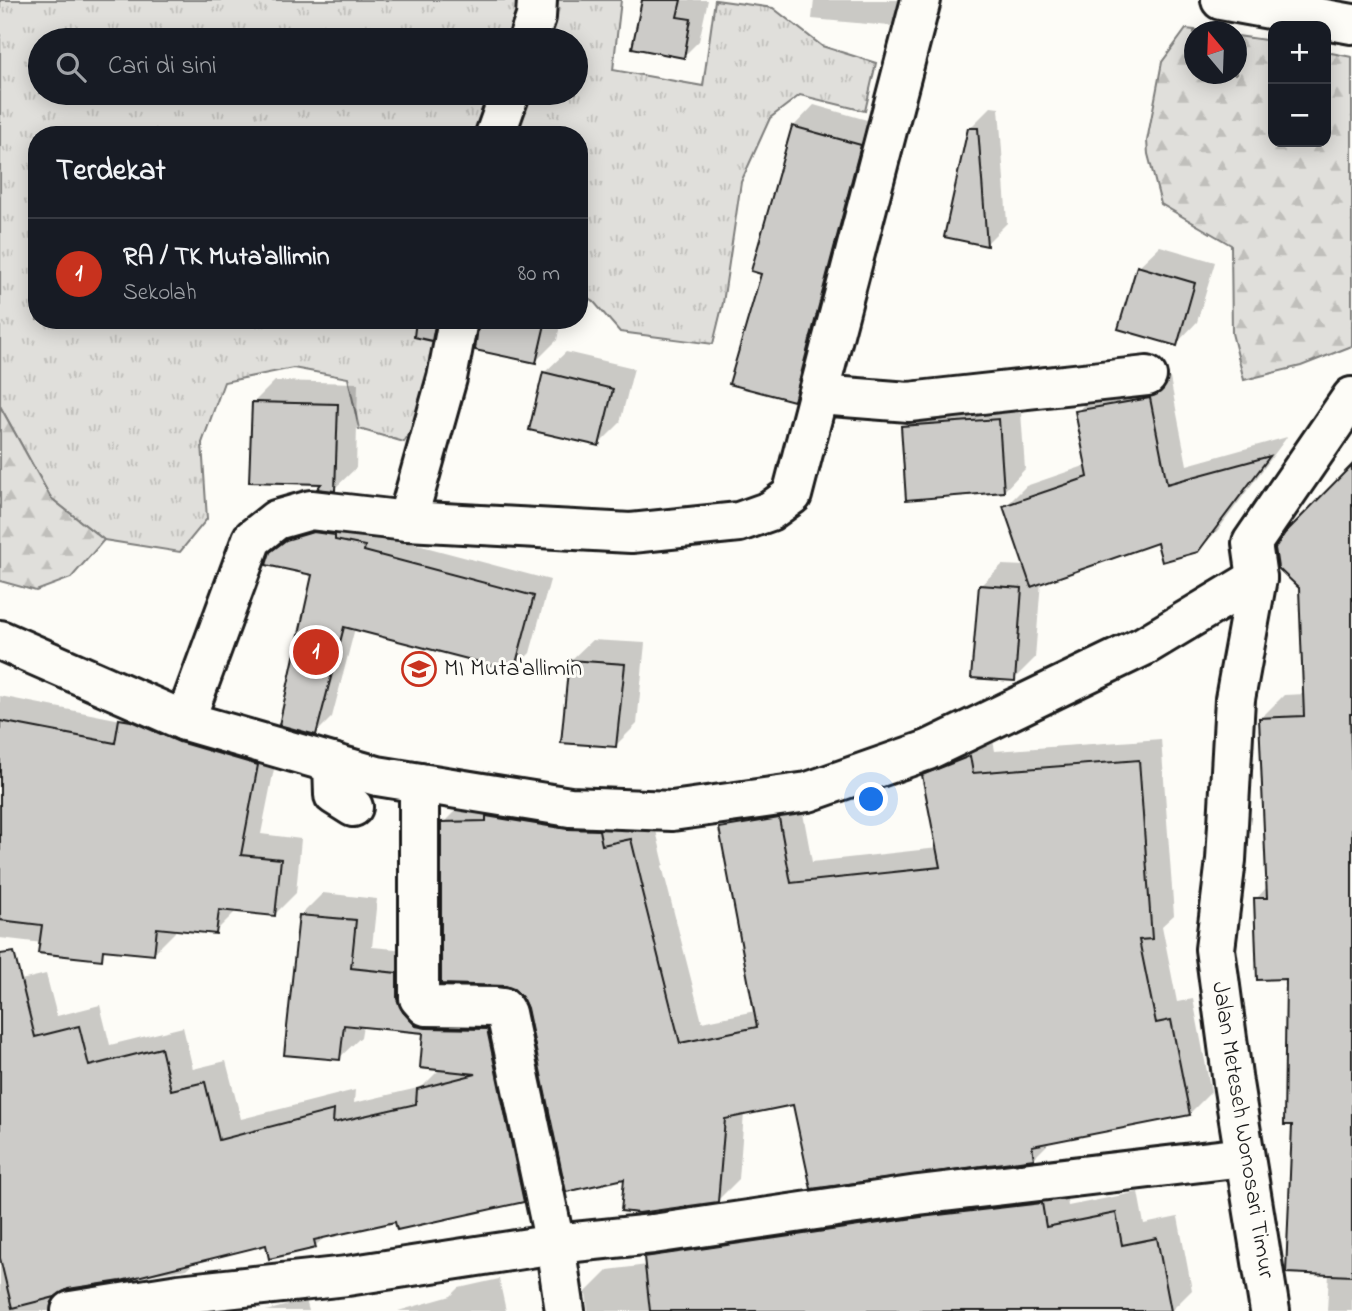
<!DOCTYPE html>
<html lang="id">
<head>
<meta charset="utf-8">
<style>
  body { margin:0; font-family:"Indie Flower",sans-serif; background:#242831; color:#f1f3f6 }
  .controls { position:absolute; right:21px; top:21px; display:grid; overflow:hidden; border-radius:14px; box-shadow:0 4px 18px #0003 }
  .controls button { width:63px; height:63px; display:grid; place-items:center; padding:0; border:0; border-bottom:2px solid #363941; background:#171b24; color:#f1f3f6; font:35px sans-serif }
  .compass { position:absolute; left:1184px; top:21px; width:63px; height:63px; border-radius:50%; background:#171b24; box-shadow:0 4px 18px #0003; rotate:341deg }
  .you { position:absolute; left:872px; top:800px; width:24px; height:24px; margin:-18px; border:5px solid #fff; border-radius:50%; background:#1a73e8; box-shadow:0 0 0 10px #1a73e833 }
  .badge { display:grid; place-items:center; width:46px; height:46px; border-radius:50%; background:#c8321e; color:#fff; font-size:23px; font-weight:700 }
  .pin { position:absolute; translate:-50% -50%; border:4px solid #fff; box-shadow:0 2px 7px #0006 }
  .list { margin:0; padding:0; list-style:none }
  h2 { display:flex; justify-content:space-between; align-items:center; height:91px; margin:0; padding:0 28px; font-size:30px }
  h2 small { font-size:23px; font-weight:400; color:#9ea1a6 }
  .list li { display:grid; grid-template-columns:46px 1fr auto; gap:21px; align-items:center; box-sizing:border-box; height:112px; padding:0 28px; border-top:2px solid #363941 }
  .list b { display:block; font-size:26px; white-space:nowrap }
  .list p { margin:0; font-size:23px; white-space:nowrap; color:#9ea1a6 }
  .list em { font-size:23px; font-style:normal; color:#9ea1a6 }
  .icon { flex:none; width:38px; height:38px; fill:none; stroke:currentColor; stroke-width:2; stroke-linecap:round; stroke-linejoin:round }
  .map { position:relative; flex:none; width:1352px; height:1311px; overflow:hidden }
  .search { position:absolute; background:#171b24; box-shadow:0 4px 18px #0003; left:28px; top:28px; width:560px; height:77px; display:flex; align-items:center; gap:18px; box-sizing:border-box; padding:0 24px; border-radius:38px; color:#9ea1a6; font-size:26px }
  .panel { position:absolute; background:#171b24; box-shadow:0 4px 18px #0003; left:28px; top:126px; width:560px; height:203px; border-radius:28px }
  .map>svg:first-child { display:block }
</style>
</head>
<body>
<div class="map">
<svg width="1352" height="1311" viewBox="0 0 1352 1311">
  <defs>
    <pattern id="grass-tufts" width="24" height="20" patternUnits="userSpaceOnUse" patternTransform="scale(1.75)"><rect width="24" height="20" fill="#e0dfdb"/><path d="M3 7l-1-3M5 7V3M7 7l1-3M15 17l-1-3M17 17v-4M19 17l1-3" fill="none" stroke="#c0bfbb"/></pattern>
    <pattern id="forest-firs" width="22" height="20" patternUnits="userSpaceOnUse" patternTransform="scale(1.75)"><rect width="22" height="20" fill="#e0dfdb"/><path d="M5 1l3.5 6h-7zM16 11l3.5 6h-7z" fill="#c0bfbb"/></pattern>
  </defs>
  <rect width="100%" height="100%" fill="#fdfcf7"/>
  <filter id="ink" filterUnits="userSpaceOnUse"><feTurbulence type="fractalNoise" baseFrequency=".0143" numOctaves="2"/><feDisplacementMap in="SourceGraphic" scale="14" xChannelSelector="R" yChannelSelector="G"/><feConvolveMatrix kernelMatrix="1 2 1 2 8 2 1 2 1" color-interpolation-filters="sRGB"/></filter>
  <g filter="url(#ink)">
    <!-- grass -->
    <path fill="url(#grass-tufts)" stroke="#7e7e7c" stroke-width="2" fill-rule="evenodd" d="M0,0H621L613,70L703,86L715,0L773,8L822,46L876,63L865,111L800,95L770,118L741,182L723,303L713,344L620,332L594,302L579,291V135H37V320H438L436,379L422,413L404,442L359,429L348,378L293,368L224,382L202,443L207,519L180,552L104,540L51,498L0,406ZM40,40H576V93H40Z"/>
    <!-- forest -->
    <g fill="url(#forest-firs)" stroke="#7e7e7c" stroke-width="2">
      <polygon points="1186,29 1203,31 1194,32 1194,74 1236,74 1237,36 1273,41 1273,142 1326,142 1326,52 1352,57 1352,346 1301,366 1244,380 1232,333 1231,245 1161,204 1148,154 1147,141 1162,62"/>
      <polygon points="0,406 51,498 104,540 71,578 36,591 0,581"/>
    </g>
    <!-- shadow -->
    <g fill="#0003">
      <polygon points="643,0 708,0 699,41 684,56"/>
      <polygon points="814,0 913,0 912,5 890,26 812,19"/>
      <polygon points="814,105 881,124 815,378 793,399 764,273 793,127"/>
      <polygon points="991,107 999,108 1007,223 986,244 969,129"/>
      <polygon points="1160,246 1215,262 1197,322 1176,344 1138,267"/>
      <polygon points="482,320 561,320 557,340 536,361"/>
      <polygon points="566,352 634,368 620,423 599,444 544,373"/>
      <polygon points="1170,378 1187,465 1287,437 1218,530 1197,551 1158,541 1041,581 1035,658 1014,679 980,586 1002,565 1026,566 1005,507 1026,486 1087,465 1077,412 1097,391"/>
      <polygon points="275,381 358,383 356,468 334,489 325,482 254,402"/>
      <polygon points="1020,398 1025,469 1004,491 903,427 924,406"/>
      <polygon points="1352,468 1352,1311 1327,1311 1329,1273 1287,1271 1286,1264 1294,1123 1288,977 1256,899 1268,886 1261,718 1284,695 1305,694"/>
      <polygon points="305,524 380,535 550,580 530,653 513,670 355,628 332,717 315,734 314,574 272,553"/>
      <polygon points="592,640 645,643 637,724 616,745 570,661"/>
      <polygon points="0,696 121,720 142,699 279,744 261,834 301,839 296,893 275,914 237,910 215,932 175,928 175,932 154,953 102,950 0,938"/>
      <polygon points="992,735 995,751 1161,739 1174,915 1162,926 1177,1002 1193,999 1211,1092 1189,1114 1051,1141 1034,1158 795,1102 744,1113 739,1179 717,1201 626,1177 529,1008 443,823 465,801 653,818 664,864 662,866 702,1022 755,1011 721,829 743,807 800,797 812,862 938,848 924,776 946,754"/>
      <polygon points="323,893 377,899 372,947 418,951 424,991 508,1008 545,1178 523,1200 396,1220 326,1236 315,1246 267,1243 197,1260 187,1269 71,1287 71,1293 93,1311 0,1311 0,985 46,974 57,1016 100,1005 110,1045 183,1027 193,1069 226,1061 241,1119 355,1090 354,1103 422,1087 440,1069 425,1031 363,1025 361,1037 339,1058 301,915"/>
      <polygon points="1064,1182 1068,1206 1138,1192 1144,1224 1178,1217 1192,1290 1171,1311 588,1311 586,1292 608,1270 647,1265 646,1258 668,1236"/>
      <polygon points="499,1279 506,1311 398,1311 451,1296 459,1288"/>
      <polygon points="222,1293 228,1311 101,1311"/>
      <polygon points="306,1300 309,1311 266,1311"/>
    </g>
    <!-- building -->
    <g fill="#cccbc8" stroke="#1c1c1c" stroke-width="2">
      <polygon points="642,0 681,0 677,17 691,19 684,58 632,48"/>
      <polygon points="792,126 861,145 794,401 729,384 761,274 751,271"/>
      <polygon points="968,128 978,128 987,246 944,237"/>
      <polygon points="1137,266 1195,283 1177,346 1118,329"/>
      <polygon points="416,320 436,320 432,341 414,337"/>
      <polygon points="479,320 546,320 536,363 475,350"/>
      <polygon points="543,372 613,389 599,446 529,430"/>
      <polygon points="1150,398 1167,484 1270,456 1198,552 1162,562 1157,543 1031,587 1003,506 1088,477 1075,411"/>
      <polygon points="252,402 338,404 335,491 317,489 321,484 249,482"/>
      <polygon points="999,419 1004,492 906,500 901,426"/>
      <polygon points="1352,465 1352,714 1350,714 1352,787 1352,1276 1286,1273 1292,1125 1284,1125 1286,979 1257,980 1254,898 1267,898 1259,718 1304,716 1299,588 1278,568 1275,548 1285,533"/>
      <polygon points="313,532 335,535 335,540 365,546 364,551 534,596 514,671 344,627 316,735 279,725 312,575 266,565 270,552 286,540"/>
      <polygon points="979,585 1022,588 1015,681 971,678"/>
      <polygon points="569,660 625,664 616,747 561,743"/>
      <polygon points="119,719 131,721 179,742 258,765 241,855 281,859 275,916 219,910 216,934 157,928 154,955 103,950 102,960 38,953 42,925 0,920 0,721 115,743"/>
      <polygon points="970,756 973,773 1139,760 1152,939 1139,940 1156,1023 1171,1020 1190,1115 1032,1146 1034,1159 811,1189 793,1105 725,1119 718,1202 639,1213 621,1211 624,1179 566,1192 527,1008 522,997 514,989 506,986 441,984 441,822 486,821 486,816 567,829 599,830 602,845 631,839 643,888 641,888 680,1043 757,1027 719,828 779,818 791,883 940,867 922,775"/>
      <polygon points="299,915 356,920 351,968 397,973 397,999 403,1012 416,1026 426,1028 487,1029 524,1202 397,1230 395,1222 314,1240 316,1248 269,1259 266,1245 121,1281 68,1289 55,1297 12,1308 0,1258 0,954 14,952 35,1037 79,1026 89,1066 161,1048 171,1090 205,1082 219,1140 334,1110 333,1123 416,1104 417,1089 476,1074 420,1068 423,1033 344,1025 340,1060 284,1055"/>
      <polygon points="1042,1203 1046,1227 1116,1213 1122,1245 1157,1238 1171,1311 650,1311 644,1257 921,1217"/>
    </g>
    <g fill="none" stroke-linecap="round" stroke-linejoin="round">
      <!-- minor casing -->
      <g stroke="#1c1c1c" stroke-width="44">
        <g id="minor">
          <polyline points="1221,0 1352,24"/>
          <polyline points="528,40 536,17 537,0"/>
          <polyline points="495,135 510,93"/>
          <polyline points="819,395 909,402 1147,376"/>
          <polyline points="407,521 447,378 458,320"/>
          <polyline points="0,640 185,721 377,776 570,807 672,811 808,792 928,750 1144,646 1257,578"/>
          <polyline points="185,721 252,539 276,520 311,510 407,521 631,533 739,522 770,511 792,495 921,0"/>
          <polyline points="333,763 334,795 353,807"/>
          <polyline points="419,783 419,998 426,1006 495,1007 503,1008 506,1013 555,1244 565,1311"/>
          <polyline points="71,1311 179,1294 347,1276 555,1244 653,1234 918,1195 1244,1157"/>
          <polyline points="1270,1311 1233,1083 1215,949 1226,860 1235,699 1257,578 1252,543 1352,397"/>
        </g>
      </g>
      <!-- minor -->
      <use href="#minor" stroke="#fdfcf7" stroke-width="38"/>
    </g>
  </g>
  <!-- icons -->
  <defs>
    <g id="school-ring" transform="scale(1.75)"><circle r="9.5" fill="#fdfcf7" stroke="#c8321e" stroke-width="1.5"/><path d="M0-5L7-2L0 1L-7-2ZM-4 1L0 2.5L4 1V4Q0 6-4 4Z" fill="#c8321e"/></g>
  </defs>
  <g fill-rule="evenodd">
    <use href="#school-ring" x="419" y="669"/>
  </g>
  <g text-anchor="middle" dominant-baseline="central" stroke-width="6" stroke-linejoin="round" paint-order="stroke">
    <!-- poi labels -->
    <g font-size="24" fill="#1c1c1c" stroke="#fdfcf7" text-anchor="start">
      <text x="444" y="669">MI Muta'allimin</text>
    </g>
    <!-- street labels -->
    <g font-size="24" fill="#1c1c1c" stroke="#fdfcf7">
      <text transform="translate(1242 1130) rotate(81)">Jalan Meteseh Wonosari Timur</text>
    </g>
  </g>
</svg>
<div class="controls">
<button>+</button>
<button>−</button>
</div>
<svg class="compass" viewBox="-18 -18 36 36"><path d="M0-13l5 13h-10z" fill="#e53935"/><path d="M0 13l5-13h-10z" fill="#9ea1a6"/></svg>
<div class="you"></div>
<div class="pin badge" style="left:316px;top:652px">1</div>
<div class="search"><svg class="icon" aria-label="search" viewBox="0 0 24 24"><circle cx="10" cy="10" r="6"/><path d="M15 15l6 6"/></svg>Cari di sini</div>
<section class="panel">
<h2>Terdekat<small></small></h2>
<ul class="list">
<li><span class="badge">1</span><div><b>RA / TK Muta'allimin</b><p>Sekolah</p></div><em>80 m</em></li>
</ul>
</section>
</div>
</body>
</html>
